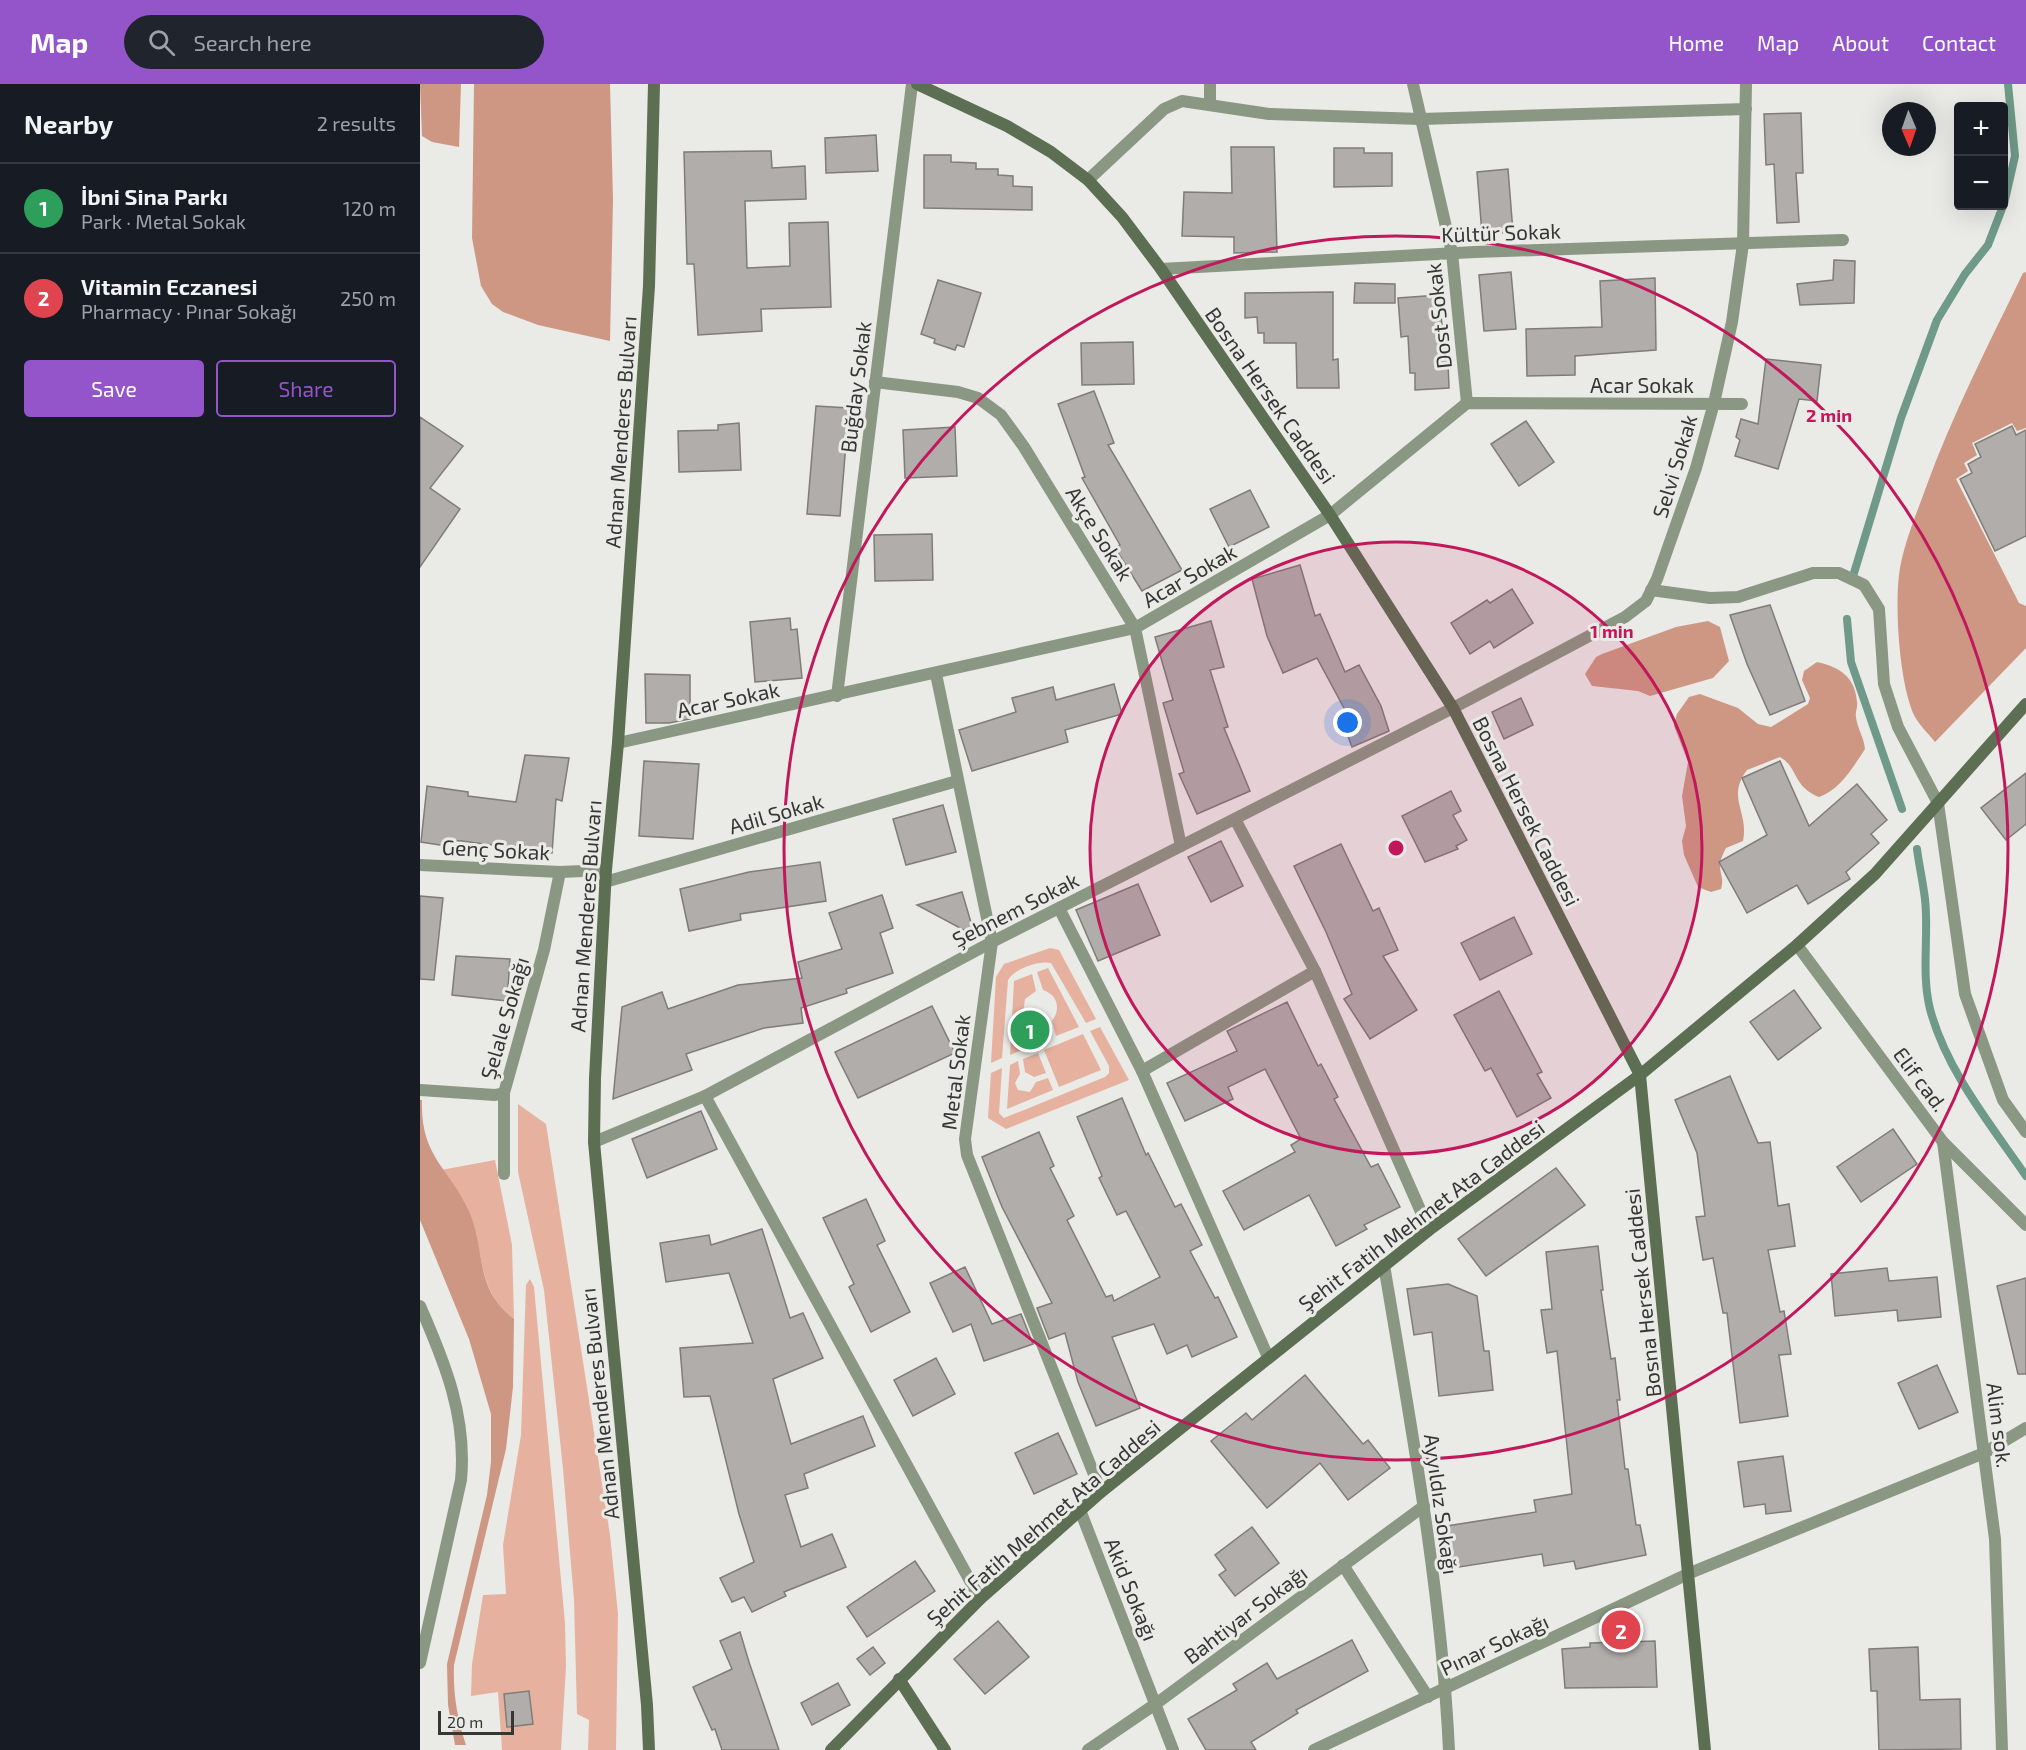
<!DOCTYPE html>
<html lang="en">
<head>
<meta charset="utf-8">
<style>
  body { margin:0; font-family:"Exo 2",sans-serif; background:#20242c; color:#f1f3f6 }
  .controls { position:absolute; right:18px; top:18px; display:grid; overflow:hidden; border-radius:6px; box-shadow:0 6px 24px #0002 }
  .controls button { width:54px; height:54px; display:grid; place-items:center; padding:0; border:0; border-bottom:2px solid #363941; background:#171b24; color:#f1f3f6; font:30px sans-serif }
  .compass { position:absolute; left:1462px; top:18px; width:54px; height:54px; border-radius:50%; background:#171b24; box-shadow:0 6px 24px #0002; rotate:178deg }
  .scale { position:absolute; left:18px; bottom:15px; width:76px; box-sizing:border-box; padding-left:6px; border:3px solid #363635; border-top:0; font-size:16px; line-height:21px; white-space:nowrap; color:#363635; -webkit-text-stroke:4px #eaeae6; paint-order:stroke }
  .you { position:absolute; left:928px; top:639px; width:21px; height:21px; margin:-15px; border:4px solid #fff; border-radius:50%; background:#1a73e8; box-shadow:0 0 0 9px #1a73e833 }
  .badge { display:grid; place-items:center; width:39px; height:39px; border-radius:50%; background:#9455cb; color:#fff; font-size:20px; font-weight:700 }
  .pin { position:absolute; translate:-50% -50%; border:3px solid #fff; box-shadow:0 2px 6px #0006 }
  .list { margin:0; padding:0; list-style:none }
  h2 { display:flex; justify-content:space-between; align-items:center; height:78px; margin:0; padding:0 24px; font-size:26px }
  h2 small { font-size:20px; font-weight:400; color:#9ea1a6 }
  .list li { display:grid; grid-template-columns:39px 1fr auto; gap:18px; align-items:center; box-sizing:border-box; height:90px; padding:0 24px; border-top:2px solid #363941 }
  .list b { display:block; font-size:22px; white-space:nowrap }
  .list p { margin:0; font-size:20px; white-space:nowrap; color:#9ea1a6 }
  .list em { font-size:20px; font-style:normal; color:#9ea1a6 }
  .actions { display:flex; gap:12px; padding:18px 24px }
  .actions a { flex:1; padding:14px 0; border:2px solid #9455cb; border-radius:6px; text-align:center; font-size:21px; color:#9455cb }
  .actions .main { background:#9455cb; color:#fff }
  .icon { flex:none; width:33px; height:33px; fill:none; stroke:currentColor; stroke-width:2; stroke-linecap:round; stroke-linejoin:round }
  .map { position:relative; flex:none; width:1606px; height:1666px; overflow:hidden }
  header { display:flex; align-items:center; gap:36px; box-sizing:border-box; height:84px; padding:0 30px; background:#9455cb; color:#fff }
  header strong { font-size:28px }
  nav { display:flex; gap:33px; margin-inline-start:auto; font-size:21px }
  .search { width:420px; height:54px; background:#20242c; display:flex; align-items:center; gap:15px; box-sizing:border-box; padding:0 21px; border-radius:33px; color:#9ea1a6; font-size:22px }
  main { display:flex }
  aside { flex:1; background:#171b24 }
  .map>svg:first-child { display:block }
</style>
</head>
<body>
<header>
<strong>Map</strong>
<div class="search"><svg class="icon" aria-label="search" viewBox="0 0 24 24"><circle cx="10" cy="10" r="6"/><path d="M15 15l6 6"/></svg>Search here</div>
<nav><a>Home</a><a>Map</a><a>About</a><a>Contact</a></nav>
</header>
<main>
<aside>
<h2>Nearby<small>2 results</small></h2>
<ul class="list">
<li><span class="badge" style="background:#2e9e5b">1</span><div><b>İbni Sina Parkı</b><p>Park · Metal Sokak</p></div><em>120 m</em></li>
<li><span class="badge" style="background:#e0444e">2</span><div><b>Vitamin Eczanesi</b><p>Pharmacy · Pınar Sokağı</p></div><em>250 m</em></li>
</ul>
<div class="actions"><a class="main">Save</a><a>Share</a></div>
</aside>
<div class="map">
<svg width="1606" height="1666" viewBox="0 0 1606 1666">
  <rect width="100%" height="100%" fill="#eaeae6"/>
  <!-- green -->
  <g fill="#e6b29f">
    <path d="M630,864L639,866L676,935L666,939L631,879C619,876 594,885 588,896L582,974L571,979L576,893L584,880Z"/>
    <path d="M628,884L659,943L636,952L632,937C641,925 638,911 623,906L617,888Z"/>
    <polygon points="612,890 616,907 605,915 603,930 611,939 626,940 630,954 590,971 594,897"/>
    <polygon points="680,943 709,996 586,1045 568,1034 571,989 582,984 579,1029 584,1034 685,993 689,989 689,982 670,947"/>
    <polygon points="663,950 681,986 639,1003 624,966"/>
    <polygon points="618,969 626,989 614,993 605,988 603,975"/>
    <polygon points="598,977 600,990 595,999 598,1006 610,1008 616,998 628,994 633,1006 587,1025 590,981"/>
    <polygon points="98,1020 126,1040 190,1451 198,1530 196,1666 168,1666 169,1636 157,1630 154,1516 143,1385 124,1206 98,1088"/>
    <path d="M75,1076L92,1161L94,1235C55,1205 66,1169 49,1129C43,1113 32,1099 21,1086Z"/>
    <polygon points="110,1195 114,1203 145,1539 146,1583 141,1666 82,1666 78,1608 51,1612 52,1580 63,1511 86,1510 83,1461 101,1351 106,1201"/>
  </g>
  <!-- forest -->
  <g fill="#cd9784">
    <polygon points="0,0 41,0 39,63 12,58 2,52"/>
    <polygon points="54,0 190,0 193,116 190,257 118,241 83,228 72,220 61,202 52,154"/>
    <path d="M1606,188V344L1597,347L1592,339L1552,359L1557,371L1544,379L1548,387L1536,395L1599,519L1606,522V564L1515,658C1509,650 1500,642 1495,633C1479,601 1474,519 1480,484C1485,457 1496,431 1505,406C1532,331 1569,260 1603,189Z"/>
    <polygon points="1288,537 1300,543 1309,577 1293,594 1230,612 1218,607 1172,602 1165,590 1176,573 1182,570 1256,543"/>
    <path d="M1397,578C1419,583 1435,592 1437,618C1438,623 1435,628 1436,633C1437,644 1444,653 1445,665C1433,683 1420,706 1399,713C1372,702 1379,684 1360,673L1327,686C1306,714 1329,727 1323,757L1306,764C1293,788 1306,788 1301,805L1291,808L1278,803L1264,771L1262,757L1266,742L1262,712L1268,678L1254,642L1257,630L1269,613L1280,610L1318,624L1338,640L1351,643L1388,620L1390,614L1382,596L1384,587Z"/>
    <path d="M0,1016H2C0,1073 29,1083 49,1127C67,1169 53,1203 94,1235L93,1303L86,1365L34,1581C33,1610 37,1634 46,1661H35L28,1621L27,1580L67,1411L71,1378V1330L49,1255L0,1136Z"/>
  </g>
  <g fill="none" stroke-linecap="round" stroke-linejoin="round">
    <!-- stream -->
    <g stroke="#6f9988" stroke-width="8">
      <polyline points="1584,120 1595,72 1588,0"/>
      <polyline points="1434,489 1481,334 1517,236 1545,190 1568,161 1583,122"/>
      <polyline points="1427,535 1431,578 1482,725"/>
      <path d="M1497,765C1499,781 1503,798 1505,815C1509,851 1501,889 1510,925C1526,986 1571,1041 1606,1092"/>
    </g>
  </g>
  <!-- building -->
  <g fill="#b0adaa" stroke="#7f7c79" stroke-width="1.5">
    <polygon points="1381,29 1383,89 1376,89 1379,138 1357,139 1354,80 1346,81 1344,30"/>
    <polygon points="456,51 458,87 406,89 405,54"/>
    <polygon points="811,63 854,63 857,168 814,169 814,153 762,152 764,108 812,109"/>
    <polygon points="914,64 944,64 944,69 972,69 972,102 914,103"/>
    <polygon points="351,67 352,84 385,82 386,115 325,117 327,184 370,182 369,139 408,138 411,223 341,225 342,247 278,251 274,180 267,180 264,68"/>
    <polygon points="504,71 531,71 531,78 556,79 556,85 578,85 578,91 593,92 593,102 612,103 612,126 504,124"/>
    <polygon points="1088,85 1093,148 1062,150 1057,88"/>
    <polygon points="1414,176 1435,177 1434,219 1380,221 1377,200 1413,196"/>
    <polygon points="1091,188 1096,245 1064,247 1059,191"/>
    <polygon points="1235,194 1236,266 1155,272 1155,291 1107,292 1106,245 1182,243 1180,197"/>
    <polygon points="518,196 561,209 544,263 537,261 535,266 514,259 515,255 501,250"/>
    <polygon points="935,199 975,200 975,219 934,219"/>
    <polygon points="913,208 913,276 918,275 919,304 877,304 876,259 844,259 844,249 838,249 837,233 825,234 825,209"/>
    <polygon points="1019,211 1023,251 1027,251 1029,304 995,306 995,289 990,289 988,252 981,253 978,214"/>
    <polygon points="713,258 714,300 662,301 661,259"/>
    <polygon points="1346,275 1401,281 1397,317 1379,315 1358,385 1315,372 1320,356 1316,353 1321,335 1338,340"/>
    <polygon points="674,307 694,359 688,361 762,486 722,507 695,464 700,461 662,394 665,393 638,320"/>
    <polygon points="396,322 429,324 420,432 387,430"/>
    <polygon points="0,333 43,362 10,404 40,425 0,483"/>
    <polygon points="1106,337 1134,378 1099,402 1071,360"/>
    <polygon points="319,339 321,386 259,388 258,347 298,346 298,341"/>
    <polygon points="1592,342 1596,351 1606,346 1606,452 1575,467 1540,395 1552,389 1548,380 1561,373 1555,360"/>
    <polygon points="535,343 537,392 485,394 483,346"/>
    <polygon points="830,406 849,443 809,463 790,425"/>
    <polygon points="512,450 513,496 455,497 454,451"/>
    <polygon points="880,481 895,532 900,530 925,588 939,581 961,622 969,647 932,663 924,642 932,639 897,574 863,589 847,552 832,495"/>
    <polygon points="1092,505 1113,539 1074,564 1070,557 1050,570 1031,539 1067,516 1070,519"/>
    <polygon points="1350,521 1385,617 1350,631 1327,580 1310,531"/>
    <polygon points="370,534 371,546 377,545 382,594 335,598 330,538"/>
    <polygon points="791,537 804,583 790,586 808,643 804,644 830,707 777,730 759,690 764,688 743,619 753,616 735,553"/>
    <polygon points="225,590 270,591 270,635 249,639 226,639"/>
    <polygon points="694,600 702,630 645,646 648,658 552,687 539,646 596,628 592,614 633,603 636,616"/>
    <polygon points="1101,614 1113,641 1084,655 1072,628"/>
    <polygon points="105,671 149,674 142,717 136,715 132,769 42,757 27,756 26,762 1,758 7,702 48,708 48,712 96,718"/>
    <polygon points="224,677 279,680 273,755 219,752"/>
    <polygon points="1360,677 1389,742 1437,700 1467,736 1451,750 1459,759 1426,788 1430,795 1388,820 1377,801 1327,829 1299,778 1347,751 1322,694"/>
    <polygon points="1606,689 1606,740 1586,756 1561,724"/>
    <polygon points="1031,707 1041,727 1033,731 1047,756 1036,762 1038,765 1005,778 982,732"/>
    <polygon points="523,721 536,768 486,781 473,735"/>
    <polygon points="801,757 823,802 791,818 768,773"/>
    <polygon points="921,760 953,827 959,824 978,866 963,872 997,926 950,955 924,915 932,910 906,848 874,782"/>
    <polygon points="400,778 406,817 320,830 321,836 269,847 260,805 329,788"/>
    <polygon points="718,800 740,851 678,877 656,826"/>
    <polygon points="542,808 555,852 497,821"/>
    <polygon points="462,811 473,844 460,849 473,889 426,905 427,909 381,924 383,939 344,944 266,970 272,986 193,1015 202,923 242,908 248,925 318,901 382,894 378,878 422,865 409,829"/>
    <polygon points="0,812 23,814 14,896 0,895"/>
    <polygon points="1094,833 1112,870 1060,896 1041,859"/>
    <polygon points="36,872 90,875 87,917 32,911"/>
    <polygon points="1374,906 1401,944 1358,976 1330,938"/>
    <polygon points="1079,907 1122,988 1117,990 1131,1014 1097,1033 1071,984 1065,987 1034,931"/>
    <polygon points="867,918 898,982 901,980 918,1013 914,1015 951,1083 958,1080 980,1123 944,1141 947,1145 916,1162 889,1111 824,1146 803,1107 875,1068 871,1061 881,1055 845,985 808,1003 813,1015 765,1037 747,999 817,967 807,947"/>
    <polygon points="512,922 535,969 438,1014 415,968"/>
    <polygon points="1310,992 1338,1059 1350,1058 1358,1122 1369,1120 1375,1162 1348,1166 1360,1228 1364,1227 1371,1270 1359,1271 1368,1332 1320,1339 1307,1229 1303,1229 1293,1174 1283,1176 1276,1133 1285,1132 1277,1069 1255,1016"/>
    <polygon points="702,1014 726,1071 728,1069 755,1123 761,1120 782,1161 770,1167 795,1214 798,1213 817,1253 772,1273 767,1261 747,1270 734,1240 692,1253 720,1324 676,1342 658,1298 645,1249 629,1255 617,1224 632,1219 582,1123 562,1073 619,1048 634,1082 630,1084 654,1132 647,1136 686,1213 692,1211 694,1217 740,1193 706,1127 697,1131 679,1094 682,1092 657,1033"/>
    <polygon points="281,1027 297,1065 227,1094 212,1055"/>
    <polygon points="1473,1045 1497,1080 1441,1118 1417,1083"/>
    <polygon points="1136,1084 1165,1121 1066,1192 1038,1155"/>
    <polygon points="446,1115 465,1157 457,1161 490,1228 451,1248 429,1203 434,1200 403,1134"/>
    <polygon points="342,1145 370,1234 383,1229 403,1274 353,1295 371,1360 443,1332 455,1362 384,1390 388,1404 365,1411 381,1463 412,1450 426,1483 364,1508 366,1512 332,1528 324,1513 312,1518 300,1494 334,1478 319,1430 290,1312 264,1313 260,1264 333,1259 309,1189 246,1198 240,1159 289,1151 291,1161"/>
    <polygon points="1178,1162 1183,1206 1181,1206 1191,1275 1195,1274 1200,1316 1197,1316 1205,1385 1208,1385 1216,1441 1220,1441 1226,1471 1156,1485 1154,1477 1124,1482 1122,1470 1033,1484 1027,1442 1116,1428 1114,1416 1152,1410 1137,1267 1127,1269 1121,1226 1132,1225 1126,1168"/>
    <polygon points="545,1183 572,1240 601,1230 613,1260 564,1277 551,1240 533,1248 510,1199"/>
    <polygon points="1467,1184 1469,1197 1517,1193 1521,1233 1478,1237 1477,1226 1415,1232 1411,1190"/>
    <polygon points="1606,1194 1606,1290 1598,1290 1577,1202"/>
    <polygon points="1028,1200 1057,1212 1064,1267 1069,1267 1073,1306 1019,1312 1012,1248 994,1251 987,1205"/>
    <polygon points="516,1274 535,1310 493,1332 474,1296"/>
    <polygon points="1517,1281 1538,1328 1499,1345 1478,1299"/>
    <polygon points="885,1291 943,1360 948,1356 970,1384 928,1416 900,1379 847,1424 791,1357 826,1329 832,1336"/>
    <polygon points="638,1349 657,1390 614,1410 595,1369"/>
    <polygon points="1363,1372 1371,1427 1346,1430 1345,1420 1324,1423 1318,1378"/>
    <polygon points="832,1443 859,1479 815,1512 799,1491 806,1486 795,1471"/>
    <polygon points="495,1477 515,1507 447,1553 427,1523"/>
    <polygon points="578,1537 609,1573 565,1610 534,1575"/>
    <polygon points="320,1548 329,1578 359,1666 302,1666 295,1645 292,1646 273,1603 312,1585 300,1557"/>
    <polygon points="932,1556 948,1587 876,1626 878,1629 831,1658 836,1666 786,1666 768,1635 817,1606 813,1600 847,1579 857,1595"/>
    <polygon points="1235,1557 1237,1603 1145,1604 1142,1565 1170,1563 1170,1559"/>
    <polygon points="453,1563 465,1579 450,1591 437,1575"/>
    <polygon points="1498,1563 1500,1616 1540,1615 1541,1665 1459,1666 1457,1607 1451,1607 1449,1565"/>
    <polygon points="418,1599 430,1621 392,1641 381,1619"/>
    <polygon points="109,1607 113,1640 87,1643 84,1610"/>
  </g>
  <g fill="none" stroke-linecap="round" stroke-linejoin="round">
    <!-- lane -->
    <polyline stroke="#8a9783" stroke-width="12" points="84,1090 84,1009"/>
    <!-- street -->
    <g stroke="#8a9783" stroke-width="12">
      <polyline points="790,0 790,20"/>
      <polyline points="993,0 1032,169 1047,319"/>
      <polyline points="668,96 744,25 762,17 849,30 1001,35 1326,25"/>
      <polyline points="741,185 1055,168 1423,156"/>
      <polyline points="455,298 538,308 558,314 581,331 604,363 715,544 761,762"/>
      <polyline points="1231,506 1290,514 1318,513 1393,489 1419,489 1444,501 1459,525 1464,600 1478,643 1518,719 1545,910 1583,1016 1606,1048"/>
      <polyline points="516,590 572,858 545,1055 547,1071 681,1408"/>
      <polyline points="417,612 492,0"/>
      <polyline points="198,659 715,544 910,431 1047,319 1322,320"/>
      <polyline points="815,735 895,887 1009,1146"/>
      <polyline points="0,781 140,788 186,786"/>
      <polyline points="185,798 537,697"/>
      <polyline points="639,824 722,987 848,1273"/>
      <polyline points="1377,861 1523,1058 1606,1141"/>
      <polyline points="722,987 895,887"/>
      <polyline points="0,1006 75,1011 84,1009 124,866 140,788"/>
      <polyline points="285,1012 560,1515"/>
      <polyline points="174,1058 285,1012 572,858 1033,624 1205,533 1226,517 1237,495 1276,384 1294,319 1312,238 1323,160 1326,0"/>
      <polyline points="1523,1058 1575,1455 1582,1666"/>
      <path d="M964,1181C991,1342 1021,1503 1029,1666"/>
      <path d="M0,1222C25,1279 47,1333 41,1396L0,1579"/>
      <polyline points="660,1426 753,1666"/>
      <polyline points="923,1481 1008,1613"/>
      <polyline points="668,1666 737,1619 1004,1422"/>
      <polyline points="894,1666 1270,1489 1564,1369 1606,1344"/>
    </g>
    <!-- secondary -->
    <g stroke="#5c6f53" stroke-width="12">
      <polyline points="497,0 587,42 631,68 668,96 702,133 741,185 910,431 1033,624 1220,991 1285,1666"/>
      <polyline points="479,1595 525,1666"/>
      <polyline points="229,1666 227,1621 174,1058 175,994 186,786 198,659 229,202 234,0"/>
      <polyline points="411,1666 560,1515 681,1408 1009,1146 1220,991 1377,861 1455,790 1606,620"/>
    </g>
  </g>
  <!-- distance rings -->
  <circle cx="976" cy="764" r="306" fill="#c2185b" fill-opacity=".12"/>
  <g fill="none" stroke="#c2185b" stroke-width="3">
    <circle cx="976" cy="764" r="306"/>
    <circle cx="976" cy="764" r="612"/>
  </g>
  <g text-anchor="middle" dominant-baseline="central" stroke-width="6" stroke-linejoin="round" paint-order="stroke">
    <!-- street labels -->
    <g font-size="21" fill="#363635" stroke="#eaeae6">
      <text transform="translate(1081 148) rotate(-2)">Kültür Sokak</text>
      <text transform="translate(1018 232) rotate(-96)">Dost Sokak</text>
      <text x="1222" y="300">Acar Sokak</text>
      <text transform="translate(435 303) rotate(-83)">Buğday Sokak</text>
      <text transform="translate(851 311) rotate(55)">Bosna Hersek Caddesi</text>
      <text transform="translate(200 348) rotate(-86)">Adnan Menderes Bulvarı</text>
      <text transform="translate(1254 382) rotate(-73)">Selvi Sokak</text>
      <text transform="translate(680 449) rotate(58)">Akçe Sokak</text>
      <text transform="translate(769 491) rotate(-30)">Acar Sokak</text>
      <text transform="translate(308 615) rotate(-12)">Acar Sokak</text>
      <text transform="translate(1107 727) rotate(63)">Bosna Hersek Caddesi</text>
      <text transform="translate(356 729) rotate(-16)">Adil Sokak</text>
      <text transform="translate(76 765) rotate(3)">Genç Sokak</text>
      <text transform="translate(595 825) rotate(-27)">Şebnem Sokak</text>
      <text transform="translate(165 832) rotate(-86)">Adnan Menderes Bulvarı</text>
      <text transform="translate(84 934) rotate(-74)">Şelale Sokağı</text>
      <text transform="translate(535 988) rotate(-83)">Metal Sokak</text>
      <text transform="translate(1501 995) rotate(53)">Elif cad.</text>
      <text transform="translate(1001 1131) rotate(-37)">Şehit Fatih Mehmet Ata Caddesi</text>
      <text transform="translate(1222 1209) rotate(-96)">Bosna Hersek Caddesi</text>
      <text transform="translate(179 1320) rotate(-96)">Adnan Menderes Bulvarı</text>
      <text transform="translate(1580 1341) rotate(83)">Alim sok.</text>
      <text transform="translate(1022 1420) rotate(82)">Ayyıldız Sokağı</text>
      <text transform="translate(623 1438) rotate(-41)">Şehit Fatih Mehmet Ata Caddesi</text>
      <text transform="translate(712 1505) rotate(68)">Akid Sokağı</text>
      <text transform="translate(825 1530) rotate(-37)">Bahtiyar Sokağı</text>
      <text transform="translate(1074 1560) rotate(-25)">Pınar Sokağı</text>
    </g>
  </g>
  <circle cx="976" cy="764" r="9" fill="#c2185b" stroke="#eaeae6" stroke-width="3"/>
  <g font-size="18" text-anchor="middle" font-weight="bold" fill="#c2185b" stroke="#eaeae6" stroke-width="6" stroke-linejoin="round" paint-order="stroke">
    <text x="1409" y="338">2 min</text>
    <text x="1192" y="554">1 min</text>
  </g>
</svg>
<div class="controls">
<button>+</button>
<button>−</button>
</div>
<svg class="compass" viewBox="-18 -18 36 36"><path d="M0-13l5 13h-10z" fill="#e53935"/><path d="M0 13l5-13h-10z" fill="#9ea1a6"/></svg>
<div class="scale">20 m</div>
<div class="you"></div>
<div class="pin badge" style="left:610px;top:946px;background:#2e9e5b">1</div>
<div class="pin badge" style="left:1201px;top:1546px;background:#e0444e">2</div>
</div>
</main>
</body>
</html>
